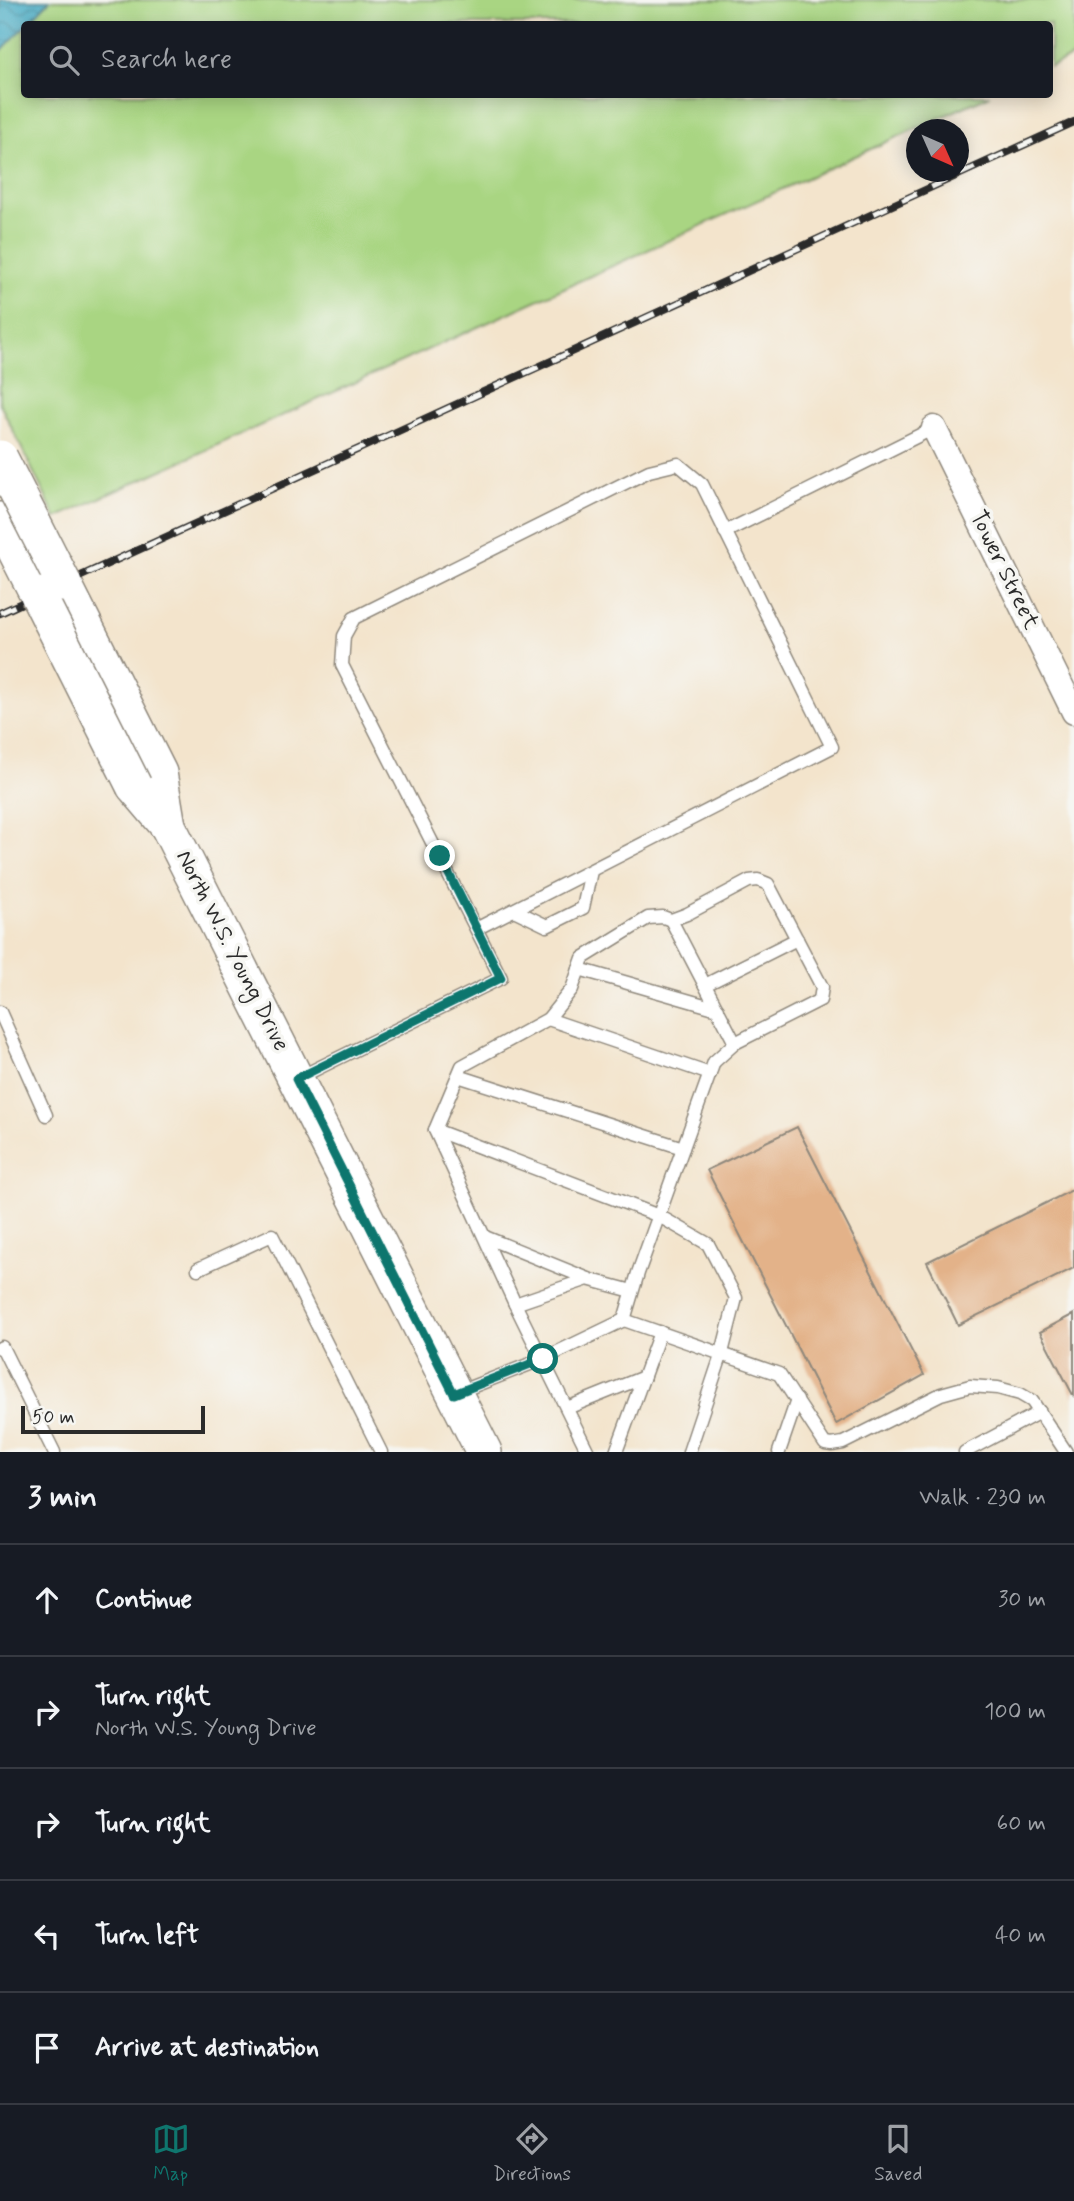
<!DOCTYPE html>
<html lang="en">
<head>
<meta charset="utf-8">
<style>
  body { margin:0; font-family:Mynerve,sans-serif; background:#242831; color:#f1f3f6 }
  .compass { position:absolute; left:906px; top:119px; width:63px; height:63px; border-radius:50%; background:#171b24; box-shadow:0 4px 18px #0003; rotate:135deg }
  .scale { position:absolute; left:21px; bottom:18px; width:184px; box-sizing:border-box; padding-left:7px; border:4px solid #2b2b2b; border-top:0; font-size:19px; line-height:24px; white-space:nowrap; color:#2b2b2b; -webkit-text-stroke:5px #f6f6f2; paint-order:stroke }
  .stop { position:absolute; width:21px; height:21px; margin:-16px; border:5px solid #0f766e; border-radius:50%; background:#fff }
  .stop.end { background:#0f766e; border-color:#fff; box-shadow:0 2px 7px #0008 }
  .list { margin:0; padding:0; list-style:none }
  h2 { display:flex; justify-content:space-between; align-items:center; height:91px; margin:0; padding:0 28px; font-size:30px }
  h2 small { font-size:23px; font-weight:400; color:#9ea1a6 }
  .list li { display:grid; grid-template-columns:46px 1fr auto; gap:21px; align-items:center; box-sizing:border-box; height:112px; padding:0 28px; border-top:2px solid #363941 }
  .list b { display:block; font-size:26px; white-space:nowrap }
  .list p { margin:0; font-size:23px; white-space:nowrap; color:#9ea1a6 }
  .list em { font-size:23px; font-style:normal; color:#9ea1a6 }
  .icon { flex:none; width:38px; height:38px; fill:none; stroke:currentColor; stroke-width:2; stroke-linecap:round; stroke-linejoin:round }
  .map { position:relative; flex:none; width:1074px; height:1452px; overflow:hidden }
  .search { position:absolute; background:#171b24; box-shadow:0 4px 18px #0003; left:21px; right:21px; top:21px; height:77px; display:flex; align-items:center; gap:18px; box-sizing:border-box; padding:0 24px; border-radius:7px; color:#9ea1a6; font-size:26px }
  .sheet { height:651px; background:#171b24 }
  nav { display:flex; justify-content:space-around; align-items:center; box-sizing:border-box; height:98px; border-top:2px solid #363941; background:#171b24; font-size:19px; color:#9ea1a6 }
  nav a { display:grid; justify-items:center; gap:4px }
  nav .on { color:#0f766e }
  .map>svg:first-child { display:block }
</style>
</head>
<body>
<div class="map">
<svg width="1074" height="1452" viewBox="0 0 1074 1452">
  <defs>
    <pattern id="water-waves" width="16" height="10" patternUnits="userSpaceOnUse" patternTransform="scale(1.75)"><rect width="16" height="10" fill="#46acc5"/><path d="M0 5q4-4 8 0t8 0" fill="none" stroke="#3b8ca0"/></pattern>
  </defs>
  <rect width="100%" height="100%" fill="#f6f6f2"/>
  <filter id="ink" filterUnits="userSpaceOnUse"><feTurbulence type="fractalNoise" baseFrequency=".0143" numOctaves="2"/><feDisplacementMap in="SourceGraphic" scale="14" xChannelSelector="R" yChannelSelector="G"/><feConvolveMatrix kernelMatrix="1 2 1 2 8 2 1 2 1" color-interpolation-filters="sRGB"/></filter>
  <filter id="wash" filterUnits="userSpaceOnUse"><feTurbulence type="fractalNoise" baseFrequency=".00686" numOctaves="4" result="noise"/><feDisplacementMap in="SourceGraphic" scale="28" xChannelSelector="R" yChannelSelector="G"/><feGaussianBlur stdDeviation="1.57" result="paint"/><feColorMatrix in="noise" values="0 0 0 0 0 0 0 0 0 0 0 0 0 0 0 0 0 1.4 0 .05"/><feComposite in="paint" operator="in"/></filter>
  <g filter="url(#wash)">
    <rect width="100%" height="100%" fill="#f3e4cc"/>
    <!-- green -->
    <g fill="#a9d582" stroke="#6a8056" stroke-width="2">
      <polygon points="50,0 1074,0 1074,56 1050,67 1050,24 26,24"/>
      <polygon points="24,26 24,94 990,95 56,518 0,404 0,52"/>
    </g>
    <!-- water -->
    <polygon fill="url(#water-waves)" stroke="#386c78" stroke-width="2" points="0,0 50,0 0,52"/>
    <g id="blocks">
      <!-- building -->
      <g fill="#e3b289">
        <polygon points="797,1127 924,1375 836,1424 707,1170"/>
        <polygon points="1074,1189 1074,1268 958,1325 927,1262"/>
        <polygon points="1074,1314 1074,1397 1040,1332"/>
      </g>
    </g>
  </g>
  <g filter="url(#ink)">
    <use href="#blocks" fill-opacity="0" stroke="#8f887c" stroke-width="2"/>
    <g fill="none" stroke-linecap="round" stroke-linejoin="round">
      <!-- service casing -->
      <g stroke="#8f887c" stroke-width="15">
        <g id="service">
          <polyline points="725,532 934,428"/>
          <polyline points="514,910 547,926 583,908 591,871"/>
          <polyline points="671,920 735,1043"/>
          <polyline points="579,969 718,1009"/>
          <polyline points="705,985 797,939"/>
          <polyline points="0,1012 46,1115"/>
          <polyline points="548,1019 710,1074"/>
          <polyline points="458,1076 683,1148"/>
          <polyline points="296,1079 501,978 342,665 344,636 354,618 649,471 678,464 702,484 832,747 476,929"/>
          <polyline points="435,1130 659,1216 708,1244 736,1298 722,1353 689,1452"/>
          <polyline points="485,1237 591,1280 632,1291"/>
          <polyline points="198,1269 272,1235 381,1452"/>
          <polyline points="515,1304 588,1279"/>
          <polyline points="0,1348 2,1347 54,1452"/>
          <polyline points="456,1393 543,1359 624,1320 779,1374 825,1444 832,1445 843,1443 941,1394 970,1386 998,1388 1020,1394 1032,1401 1066,1452"/>
          <polyline points="567,1408 644,1377"/>
          <polyline points="588,1452 515,1304 435,1130 462,1066 548,1019 572,989 583,958 648,918 663,917 671,920 687,914 749,881 758,880 768,884 822,987 820,1000 735,1043 714,1062 638,1273 624,1320"/>
          <polyline points="616,1452 660,1332"/>
          <polyline points="779,1452 797,1400"/>
          <polyline points="965,1452 1040,1412"/>
        </g>
      </g>
      <!-- minor casing -->
      <g stroke="#8f887c" stroke-width="27">
        <polyline id="minor" points="934,428 1074,712"/>
      </g>
      <!-- secondary casing -->
      <g stroke="#8f887c" stroke-width="38">
        <g id="secondary">
          <polyline points="0,520 38,595"/>
          <polyline points="64,584 159,773 168,826"/>
          <polyline points="134,786 168,826 484,1452"/>
        </g>
      </g>
      <!-- service -->
      <use href="#service" stroke="#fff" stroke-width="12"/>
      <!-- minor -->
      <use href="#minor" stroke="#fff" stroke-width="24"/>
      <!-- secondary -->
      <use href="#secondary" stroke="#fff" stroke-width="35"/>
      <!-- rail casing -->
      <g stroke="#2b2b2b" stroke-width="8">
        <polyline id="rail" points="0,613 1074,122"/>
      </g>
      <!-- rail -->
      <use href="#rail" stroke="#f6f6f2" stroke-width="5" stroke-dasharray="16" stroke-linecap="butt"/>
      <!-- secondary-bridge casing -->
      <g stroke="#8f887c" stroke-width="38" stroke-linecap="butt">
        <g id="secondary-bridge">
          <polyline points="0,458 64,584"/>
          <polyline points="38,595 134,786"/>
        </g>
      </g>
      <!-- secondary-bridge -->
      <use href="#secondary-bridge" stroke="#fff" stroke-width="35"/>
    </g>
  </g>
  <g fill="none" stroke-linecap="round" stroke-linejoin="round" filter="url(#ink)">
    <!-- route -->
    <polyline stroke="#0f766e" stroke-width="9" points="440,856 501,978 296,1079 454,1394 543,1359"/>
  </g>
  <g text-anchor="middle" dominant-baseline="central" stroke-width="7" stroke-linejoin="round" paint-order="stroke">
    <!-- street labels -->
    <g font-size="23" fill="#2b2b2b" stroke="#f6f6f2">
      <text transform="translate(1004 570) rotate(64)">Tower Street</text>
      <text transform="translate(232 951) rotate(63)">North W.S. Young Drive</text>
    </g>
  </g>
</svg>
<svg class="compass" viewBox="-18 -18 36 36"><path d="M0-13l5 13h-10z" fill="#e53935"/><path d="M0 13l5-13h-10z" fill="#9ea1a6"/></svg>
<div class="scale">50 m</div>
<div class="stop" style="left:543px;top:1359px"></div>
<div class="stop end" style="left:440px;top:856px"></div>
<div class="search"><svg class="icon" aria-label="search" viewBox="0 0 24 24"><circle cx="10" cy="10" r="6"/><path d="M15 15l6 6"/></svg>Search here</div>
</div>
<section class="sheet">
<h2>3 min<small>Walk · 230 m</small></h2>
<ul class="list">
<li><svg class="icon" aria-label="ahead" viewBox="0 0 24 24"><path d="M12 20V5M6 11l6-6 6 6"/></svg><div><b>Continue</b></div><em>30 m</em></li>
<li><svg class="icon" aria-label="right" viewBox="0 0 24 24"><path d="M7 20v-9h11M14 6l5 5-5 5"/></svg><div><b>Turn right</b><p>North W.S. Young Drive</p></div><em>100 m</em></li>
<li><svg class="icon" aria-label="right" viewBox="0 0 24 24"><path d="M7 20v-9h11M14 6l5 5-5 5"/></svg><div><b>Turn right</b></div><em>60 m</em></li>
<li><svg class="icon" aria-label="left" viewBox="0 0 24 24"><path d="M17 20v-9H6M10 6l-5 5 5 5"/></svg><div><b>Turn left</b></div><em>40 m</em></li>
<li><svg class="icon" aria-label="arrive" viewBox="0 0 24 24"><path d="M6 21V4h12l-3 4 3 4H6"/></svg><div><b>Arrive at destination</b></div></li>
</ul>
</section>
<nav>
<a class="on"><svg class="icon" aria-label="map" viewBox="0 0 24 24"><path d="M3 6l6-2 6 2 6-2v14l-6 2-6-2-6 2zM9 4v14M15 6v14"/></svg>Map</a>
<a><svg class="icon" aria-label="directions" viewBox="0 0 24 24"><path d="M12 3l9 9-9 9-9-9zM9 14v-3h6M13 9l2 2-2 2"/></svg>Directions</a>
<a><svg class="icon" aria-label="saved" viewBox="0 0 24 24"><path d="M7 4h10v16l-5-4-5 4z"/></svg>Saved</a>
</nav>
</body>
</html>
